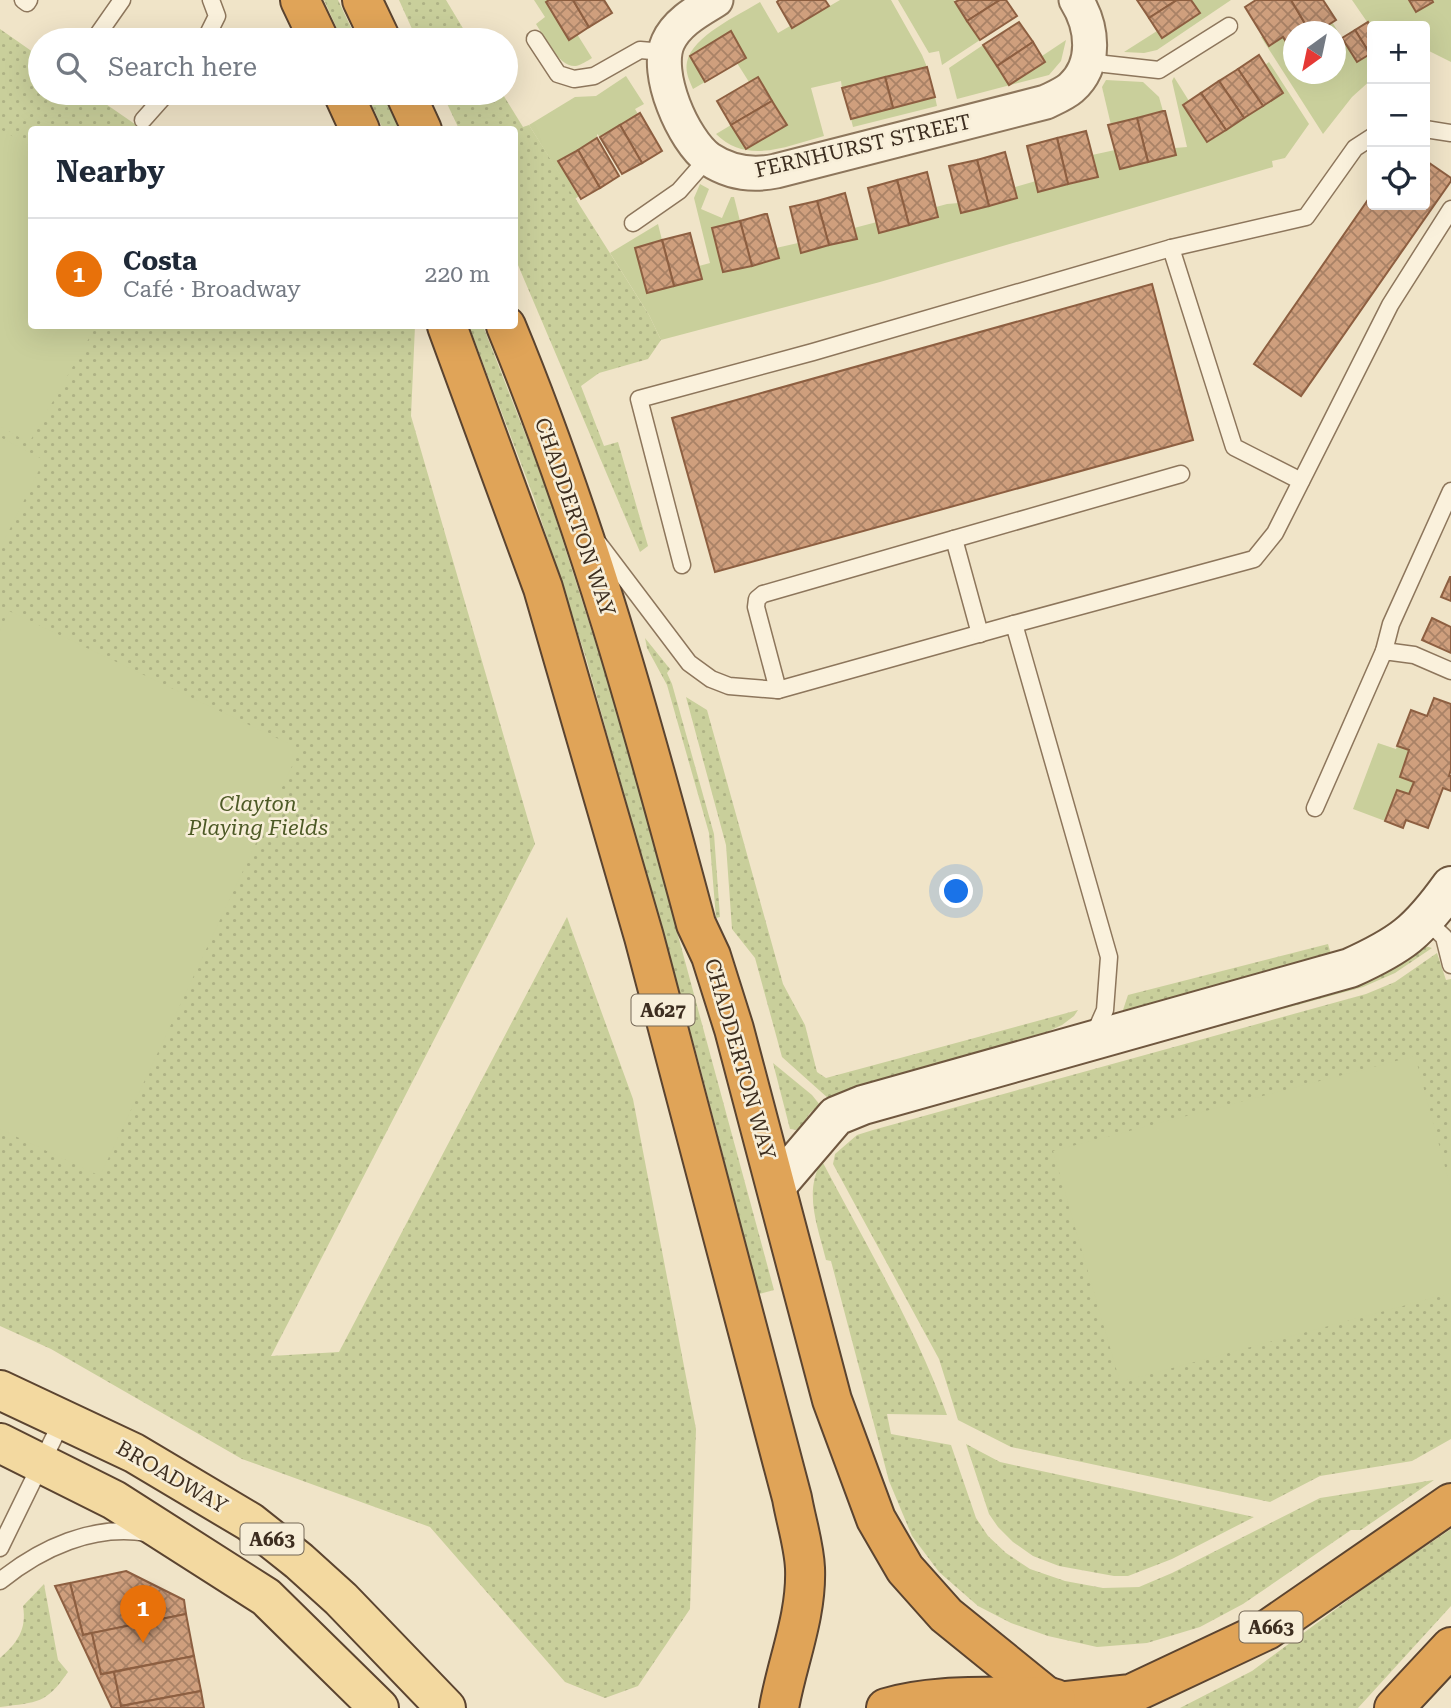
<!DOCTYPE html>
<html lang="en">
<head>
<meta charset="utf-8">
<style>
  body { margin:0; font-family:"Roboto Serif",serif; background:#f2f2f3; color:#1f2937 }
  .controls { position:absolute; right:21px; top:21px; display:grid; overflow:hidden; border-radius:7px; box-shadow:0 7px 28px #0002 }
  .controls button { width:63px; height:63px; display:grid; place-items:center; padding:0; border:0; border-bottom:2px solid #e0e1e3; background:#fff; color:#1f2937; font:35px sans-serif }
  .compass { position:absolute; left:1283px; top:21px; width:63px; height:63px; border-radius:50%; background:#fff; box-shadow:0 7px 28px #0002; rotate:213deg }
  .you { position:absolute; left:957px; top:892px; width:24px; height:24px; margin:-18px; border:5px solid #fff; border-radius:50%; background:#1a73e8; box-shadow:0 0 0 10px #1a73e833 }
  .badge { display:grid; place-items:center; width:46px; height:46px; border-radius:50%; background:#0b8043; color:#fff; font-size:23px; font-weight:700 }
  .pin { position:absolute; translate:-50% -58px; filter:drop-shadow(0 2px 4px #0008) }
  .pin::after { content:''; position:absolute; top:37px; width:24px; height:21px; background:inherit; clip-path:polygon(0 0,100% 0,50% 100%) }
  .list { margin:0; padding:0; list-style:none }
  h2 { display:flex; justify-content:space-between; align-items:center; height:91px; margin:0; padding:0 28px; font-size:30px }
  h2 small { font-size:23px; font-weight:400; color:#747a83 }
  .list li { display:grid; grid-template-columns:46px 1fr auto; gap:21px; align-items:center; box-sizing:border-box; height:112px; padding:0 28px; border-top:2px solid #e0e1e3 }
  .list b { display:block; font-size:26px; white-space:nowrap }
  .list p { margin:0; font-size:23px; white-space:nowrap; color:#747a83 }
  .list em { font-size:23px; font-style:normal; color:#747a83 }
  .icon { flex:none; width:38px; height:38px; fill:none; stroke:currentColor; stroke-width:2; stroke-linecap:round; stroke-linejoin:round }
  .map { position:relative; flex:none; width:1451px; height:1708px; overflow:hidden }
  .search { position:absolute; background:#fff; box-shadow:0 7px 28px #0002; left:28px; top:28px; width:490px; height:77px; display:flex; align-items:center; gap:18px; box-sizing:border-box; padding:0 24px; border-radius:38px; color:#747a83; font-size:26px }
  .panel { position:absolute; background:#fff; box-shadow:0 7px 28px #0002; left:28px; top:126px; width:490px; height:203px; border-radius:7px }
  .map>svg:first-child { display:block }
</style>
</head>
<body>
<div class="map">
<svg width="1451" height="1708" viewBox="0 0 1451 1708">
  <defs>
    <pattern id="grass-dots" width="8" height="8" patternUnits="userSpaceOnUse" patternTransform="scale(1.75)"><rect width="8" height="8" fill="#c9cf9b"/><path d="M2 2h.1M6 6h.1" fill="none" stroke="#aeb285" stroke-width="1.8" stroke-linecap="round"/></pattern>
    <pattern id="building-cross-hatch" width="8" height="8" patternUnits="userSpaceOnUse" patternTransform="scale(1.75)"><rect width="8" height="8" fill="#cf9f7d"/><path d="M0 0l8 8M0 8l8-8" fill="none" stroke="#a98266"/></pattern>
  </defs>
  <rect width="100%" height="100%" fill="#f0e4c8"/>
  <!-- grass -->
  <g fill="url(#grass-dots)">
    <polygon points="324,0 338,0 357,40 342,40"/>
    <polygon points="399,0 446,0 470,40 417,40"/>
    <polygon points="0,29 40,57 40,93 90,93 142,129 32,130 32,326 415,326 411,416 535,844 271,1356 339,1352 567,917 633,1099 696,1429 690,1609 638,1686 605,1698 565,1682 430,1527 242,1459 51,1349 0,1326"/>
    <polygon points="366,93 382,93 399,129 383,129"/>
    <polygon points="442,93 502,93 523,127 529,125 649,315 661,340 648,359 599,373 581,386 604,446 618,442 648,546 640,552 515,258 514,130 459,129"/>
    <polygon points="469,326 483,326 544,482 617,710 774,1290 759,1294 699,1063 586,658 534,498"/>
    <polygon points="645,638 670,669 667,673 672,684 714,834 720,917 716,918 709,833 667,685 647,648"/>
    <polygon points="686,697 707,710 783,984 805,1025 817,1072 826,1078 1078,1010 1074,1016 1062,1025 1036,1037 850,1089 829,1099 782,1057 755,958 732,929 726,845"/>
    <polygon points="1328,944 1332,958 1124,1014 1123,1010 1128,995"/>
    <polygon points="1425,946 1432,948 1395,973 1363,987 883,1118 1394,965"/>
    <polygon points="1437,953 1446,980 1451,979 1451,1439 1412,1461 1320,1476 1270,1502 1011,1447 958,1420 939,1359 833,1164 835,1154 857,1135 873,1130 1366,994 1395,982"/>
    <polygon points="773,1063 812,1095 820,1105 810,1113 798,1130 790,1129"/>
    <path d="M822,1161C866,1245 915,1326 947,1415L887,1414L891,1434L951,1445L976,1518L988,1536L1006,1553L1030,1569L1065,1581L1103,1588L1139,1587L1172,1573L1320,1498L1434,1480L1361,1530H1351L1243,1604L1200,1627L1147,1643L1097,1647L1048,1636L1011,1623L978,1606L939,1572L912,1536L889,1481L831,1261L826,1260C818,1227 803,1192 822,1161Z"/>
    <polygon points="966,1444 1000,1462 1254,1517 1172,1559 1128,1576 1114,1576 1059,1566 1033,1556 1013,1542 998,1527 989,1514"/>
    <polygon points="1451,1529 1451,1606 1358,1708 1180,1708 1252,1671 1374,1581"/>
    <path d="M44,1584L58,1660L68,1672C46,1704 38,1702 0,1707V1658C17,1643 27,1630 23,1606Z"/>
  </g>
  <!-- garden -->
  <g fill="#c9cf9b">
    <path d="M534,0H549L577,34L592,58C587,61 581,65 576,66C559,68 544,36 536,24L545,17Z"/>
    <path d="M840,0H891L922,55L927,67L842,88L841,81L811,88L824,136C787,146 747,165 716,134L731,125H786L758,77L749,82L737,63L746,57L731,32L690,56L705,82L693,89C689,80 685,72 687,62C692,36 739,15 760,2L778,33L790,26L792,28Z"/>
    <polygon points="898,0 954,0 980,40 942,65 939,51 929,53"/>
    <polygon points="1191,0 1231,0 1157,50 1144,53 1124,52 1157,31 1162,38 1199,14"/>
    <polygon points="1352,0 1409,0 1416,12 1432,2 1432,0 1451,0 1451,62 1425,49 1425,26 1372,26 1372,29"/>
    <polygon points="1332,22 1357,61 1372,52 1372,79 1352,97 1323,134 1261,37 1263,36 1269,46 1283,37 1291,50 1293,49 1294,74 1336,74 1336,32 1317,31"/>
    <polygon points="1066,40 1061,61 1049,75 957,99 949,68 983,45 1010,85 1045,62 1042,56"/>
    <polygon points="1269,62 1309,124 1285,158 1272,161 1273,167 880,282 661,340 649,315 610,253 658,224 662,240 635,248 647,293 702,279 699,266 710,263 694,198 700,184 709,189 701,209 722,218 731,197 734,197 740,221 712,228 724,272 779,259 776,248 798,243 802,252 856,239 854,228 877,222 880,232 938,218 936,207 947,204 1017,198 1015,187 1036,181 1039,192 1097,177 1092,155 1115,150 1120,169 1176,155 1175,148 1187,147 1172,81 1174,77 1189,101 1183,105 1207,142 1283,93 1265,65"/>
    <polygon points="626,76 644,104 635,109 638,114 600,137 597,134 597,138 558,161 579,196 575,199 529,125 575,97 596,96"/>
    <polygon points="1106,80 1143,82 1159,97 1163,111 1111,125 1102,87"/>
    <polygon points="935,97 937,106 853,127 851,119"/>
    <polygon points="0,129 31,147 32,326 96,326 29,443 0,426"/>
    <polygon points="0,437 44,460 0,549"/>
    <polygon points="9,611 300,749 100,1176 0,1129 0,631"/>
    <polygon points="1378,743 1396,749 1397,746 1409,750 1400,777 1414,782 1409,794 1397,790 1385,821 1353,809"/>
    <polygon points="1415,1056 1451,1189 1451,1293 1120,1382 1053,1151"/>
  </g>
  <!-- building -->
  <g fill="url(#building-cross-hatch)" stroke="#8d5f41" stroke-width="2">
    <polygon points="549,0 573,0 589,27 569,40 546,2"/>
    <polygon points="573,0 604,0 612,13 589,27"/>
    <polygon points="779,0 825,0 829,6 792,28 777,2"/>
    <polygon points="959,0 1000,0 967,21 955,2"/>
    <polygon points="1000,0 1006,0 1017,16 980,40 967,21"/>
    <polygon points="1137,0 1177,0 1149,18"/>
    <polygon points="1177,0 1191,0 1200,13 1162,38 1149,18"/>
    <polygon points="1256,0 1291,0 1310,32 1294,32 1294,49 1291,50 1283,37 1269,46 1245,7"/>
    <polygon points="1291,0 1323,0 1336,20 1317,32 1310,32"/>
    <polygon points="1409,0 1432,0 1433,2 1416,12"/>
    <polygon points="1019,22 1033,42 997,66 983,45"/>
    <polygon points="1368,22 1372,29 1372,52 1370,54 1355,30"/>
    <polygon points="1355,30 1370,54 1357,62 1342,38"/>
    <polygon points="731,31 746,58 705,82 690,56"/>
    <polygon points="1033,42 1045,62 1009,85 997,66"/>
    <polygon points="1259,55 1283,93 1263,106 1238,69"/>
    <polygon points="927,67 935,97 893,108 885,77"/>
    <polygon points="1238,69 1263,106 1244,118 1219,81"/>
    <polygon points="758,77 772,101 731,125 717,101"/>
    <polygon points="885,77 893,108 851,119 842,88"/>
    <polygon points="1219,81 1244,118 1226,130 1201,93"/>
    <polygon points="1201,93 1226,130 1207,142 1183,105"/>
    <polygon points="772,101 787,125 746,149 731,125"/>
    <polygon points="1163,111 1165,111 1176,155 1148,162 1137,118"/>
    <polygon points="640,113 662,151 642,163 620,125"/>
    <polygon points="1137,118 1148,162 1120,169 1108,125"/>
    <polygon points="620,125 642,163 622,174 600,137"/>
    <polygon points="1086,131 1098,177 1068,184 1057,138"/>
    <polygon points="597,138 619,176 600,188 578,150"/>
    <polygon points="1057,138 1068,184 1038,192 1027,146"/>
    <polygon points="578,150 600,188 581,199 558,161"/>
    <polygon points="1005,152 1017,198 989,206 977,160"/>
    <polygon points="977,160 989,206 961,213 949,166"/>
    <polygon points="1425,160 1451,178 1451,181 1301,396 1254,364 1372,194 1372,205 1425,205"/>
    <polygon points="927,172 938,217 909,225 897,180"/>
    <polygon points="897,180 909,225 879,233 868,188"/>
    <polygon points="845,193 857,239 829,245 817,201"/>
    <polygon points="817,201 829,245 801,253 790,207"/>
    <polygon points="765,214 767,214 779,258 752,266 740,221"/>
    <polygon points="740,221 752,266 723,272 712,228"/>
    <polygon points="690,233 702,279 674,286 662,240"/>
    <polygon points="662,240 674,286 647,293 635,248"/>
    <polygon points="1152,284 1193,440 715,572 672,418"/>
    <polygon points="1450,577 1451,577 1451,601 1441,597"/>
    <polygon points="1432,618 1451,627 1451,653 1422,640"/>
    <polygon points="1434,698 1451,704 1451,769 1449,776 1451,776 1451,791 1443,788 1428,828 1406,820 1403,828 1385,821 1397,790 1409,794 1414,782 1400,777 1409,750 1397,746 1411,710 1427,716"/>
    <polygon points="126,1571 184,1600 186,1614 83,1635 70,1583"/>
    <polygon points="70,1583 83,1635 92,1633 101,1674 114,1672 122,1708 112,1708 55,1586"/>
    <polygon points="186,1614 194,1656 101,1674 92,1633"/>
    <polygon points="194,1656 201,1691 121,1706 114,1672"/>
    <polygon points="201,1691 204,1708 122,1708 121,1706"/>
  </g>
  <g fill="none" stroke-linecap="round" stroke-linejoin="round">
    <!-- lane casing -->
    <g stroke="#8d765c" stroke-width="19">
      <g id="lane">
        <polyline points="23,0 27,3 29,0"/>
        <polyline points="535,39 558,74 574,79 594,76 640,50 664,52"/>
        <polyline points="94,40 122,0"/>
        <polyline points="205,40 217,16 211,0"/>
        <polyline points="1088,59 1105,64 1159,70 1229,26"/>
        <polyline points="143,120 167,93"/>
        <polyline points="1425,129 1451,133"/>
        <polyline points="633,223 679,191 708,158"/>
        <polyline points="1171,248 1234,447 1301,481"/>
        <polyline points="954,539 1181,474"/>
        <polyline points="599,544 689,663 711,679 729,686 778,690 1014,624 1109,957 1105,1010 1093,1037"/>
        <polyline points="682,565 639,399 813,352 1171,248 1306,217 1355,148 1372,137"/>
        <polyline points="1014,624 1254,559 1275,533 1390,305 1451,209"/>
        <polyline points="1384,651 1391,624 1451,491"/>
        <polyline points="778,690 756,607 757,599 763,594 954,539 980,634"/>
        <polyline points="1315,808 1384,651 1414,655 1451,671"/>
        <polyline points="1426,920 1444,937 1451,965"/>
        <polyline points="0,1548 63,1419"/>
        <path d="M0,1581C41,1548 93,1524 147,1533"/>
      </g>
    </g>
    <!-- street casing -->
    <g stroke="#8d765c" stroke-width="37">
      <path id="street" d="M716,0C698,11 677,22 668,42C654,73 683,140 709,159C730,173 752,176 776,171L1046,102C1054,98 1064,94 1071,88C1097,65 1093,27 1076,0"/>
    </g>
    <!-- secondary casing -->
    <g stroke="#6f573f" stroke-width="42">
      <path id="secondary" d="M777,1185L836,1116L863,1105L1350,968C1401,945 1418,932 1451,886"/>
    </g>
    <!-- primary casing -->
    <g stroke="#5b4430" stroke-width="42">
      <g id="primary">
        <polyline points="0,1390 134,1453 250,1522 299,1561 341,1599 446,1708"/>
        <polyline points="0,1443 114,1500 266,1597 379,1708"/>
      </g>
    </g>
    <!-- highway casing -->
    <g stroke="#5b4430" stroke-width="42">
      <g id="highway">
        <polyline points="300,0 319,40"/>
        <polyline points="362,0 381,40"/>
        <polyline points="343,93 360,130"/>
        <polyline points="405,93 422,130"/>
        <path d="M447,326L543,588L644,937L792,1498C796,1521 804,1545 805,1568C807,1616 787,1662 779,1708"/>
        <path d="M506,326C586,519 642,722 696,924L711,956L734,1029L832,1400L876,1519L905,1569L946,1615L1046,1696"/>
        <polyline points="1067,1701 1131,1694 1267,1630 1451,1503"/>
        <path d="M886,1708C936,1693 994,1698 1046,1696L1056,1699"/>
        <polyline points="1394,1708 1451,1647"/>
      </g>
    </g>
    <!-- lane -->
    <use href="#lane" stroke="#faf1dc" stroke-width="16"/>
    <!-- street -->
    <use href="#street" stroke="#faf1dc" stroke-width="33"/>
    <!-- secondary -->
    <use href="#secondary" stroke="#faf1dc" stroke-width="38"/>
    <!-- primary -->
    <use href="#primary" stroke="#f3d9a0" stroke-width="38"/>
    <!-- highway -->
    <use href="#highway" stroke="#e0a458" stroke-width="38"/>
  </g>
  <g text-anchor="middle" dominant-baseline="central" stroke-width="5" stroke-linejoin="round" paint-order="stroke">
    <!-- shield labels -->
    <g fill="#f7eed8" stroke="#756857" stroke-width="2">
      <rect x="631.5" y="994.5" width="63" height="31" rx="5"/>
      <rect x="240.5" y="1523.5" width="63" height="31" rx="5"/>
      <rect x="1239.5" y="1611.5" width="63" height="31" rx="5"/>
    </g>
    <g font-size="19" font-weight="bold" fill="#3d2e20">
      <text x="663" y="1010">A627</text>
      <text x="272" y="1539">A663</text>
      <text x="1271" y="1627">A663</text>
    </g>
    <!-- street labels -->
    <g font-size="21" fill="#3d2e20" stroke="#f7eed8">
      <text transform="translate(863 146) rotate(-13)">FERNHURST STREET</text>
      <text transform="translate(575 517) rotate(71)">CHADDERTON WAY</text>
      <text transform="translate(740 1059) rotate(74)">CHADDERTON WAY</text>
      <text transform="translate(172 1477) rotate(30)">BROADWAY</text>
    </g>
    <!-- park labels -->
    <g font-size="21" font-style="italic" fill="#4d5a26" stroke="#f7eed8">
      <text x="258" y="804">Clayton<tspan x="258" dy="24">Playing Fields</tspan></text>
    </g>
  </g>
</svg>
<div class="controls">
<button>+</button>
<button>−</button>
<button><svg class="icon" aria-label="locate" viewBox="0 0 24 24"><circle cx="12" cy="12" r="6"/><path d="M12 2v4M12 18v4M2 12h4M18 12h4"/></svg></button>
</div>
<svg class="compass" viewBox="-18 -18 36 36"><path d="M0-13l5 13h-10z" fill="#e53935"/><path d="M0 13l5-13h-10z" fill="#747a83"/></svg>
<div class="you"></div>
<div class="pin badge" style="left:143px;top:1643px;background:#e8710a">1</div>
<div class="search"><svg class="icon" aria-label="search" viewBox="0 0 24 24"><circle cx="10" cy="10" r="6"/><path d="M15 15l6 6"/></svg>Search here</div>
<section class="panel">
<h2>Nearby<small></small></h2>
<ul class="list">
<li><span class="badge" style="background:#e8710a">1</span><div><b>Costa</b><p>Café · Broadway</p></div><em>220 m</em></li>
</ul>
</section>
</div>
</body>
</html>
